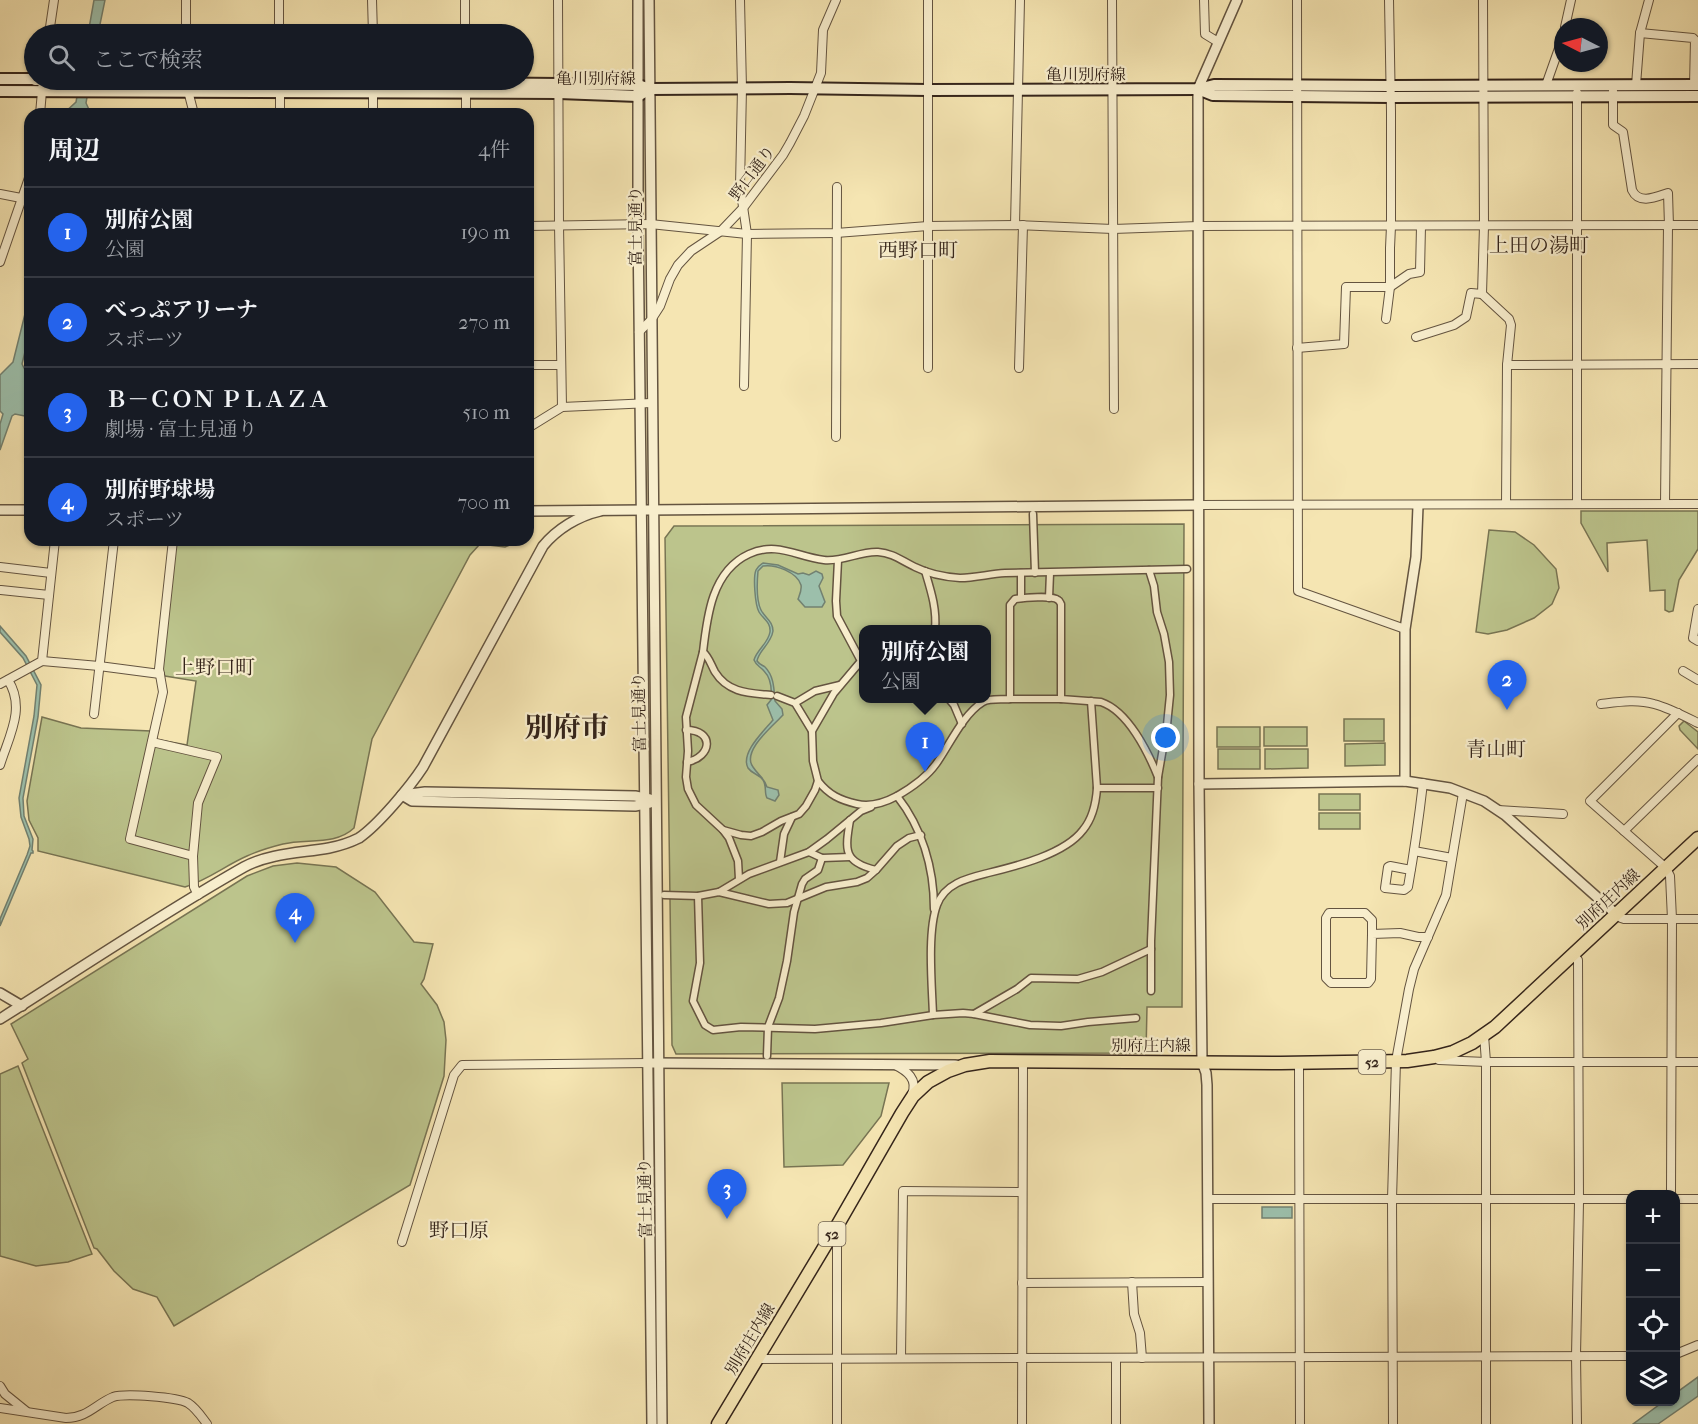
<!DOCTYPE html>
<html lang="ja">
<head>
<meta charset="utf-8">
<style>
  body { margin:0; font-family:"IM FELL French Canon","Noto Serif JP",serif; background:#242831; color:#f1f3f6 }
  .controls { position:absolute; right:18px; bottom:18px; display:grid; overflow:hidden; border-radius:12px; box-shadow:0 2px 4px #0004 }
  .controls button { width:54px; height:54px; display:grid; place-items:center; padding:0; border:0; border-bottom:2px solid #363941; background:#171b24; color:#f1f3f6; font:30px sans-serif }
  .compass { position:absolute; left:1554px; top:18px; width:54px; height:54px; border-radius:50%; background:#171b24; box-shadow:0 2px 4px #0004; rotate:276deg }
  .you { position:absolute; left:1166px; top:738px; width:21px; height:21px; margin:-15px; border:4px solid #fff; border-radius:50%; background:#1a73e8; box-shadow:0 0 0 9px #1a73e833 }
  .badge { display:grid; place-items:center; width:39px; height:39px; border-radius:50%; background:#2563eb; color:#fff; font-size:20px; font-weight:700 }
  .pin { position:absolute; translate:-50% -50px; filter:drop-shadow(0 2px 3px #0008) }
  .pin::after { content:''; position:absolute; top:32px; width:21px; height:18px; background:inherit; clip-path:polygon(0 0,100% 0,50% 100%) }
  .popup { position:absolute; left:859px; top:625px; width:132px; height:78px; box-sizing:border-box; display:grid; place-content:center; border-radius:12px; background:#171b24; filter:drop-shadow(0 2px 4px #0005); font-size:20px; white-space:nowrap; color:#9ea1a6 }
  .popup b { font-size:22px; color:#f1f3f6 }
  .popup::after { content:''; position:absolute; left:50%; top:100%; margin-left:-12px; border:12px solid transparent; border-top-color:#171b24 }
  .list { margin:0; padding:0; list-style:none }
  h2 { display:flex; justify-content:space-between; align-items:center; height:78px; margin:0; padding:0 24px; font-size:26px }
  h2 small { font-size:20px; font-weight:400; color:#9ea1a6 }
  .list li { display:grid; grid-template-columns:39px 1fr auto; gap:18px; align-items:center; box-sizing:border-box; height:90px; padding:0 24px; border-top:2px solid #363941 }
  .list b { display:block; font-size:22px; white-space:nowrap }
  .list p { margin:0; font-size:20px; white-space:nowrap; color:#9ea1a6 }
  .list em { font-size:20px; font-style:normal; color:#9ea1a6 }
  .icon { flex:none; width:33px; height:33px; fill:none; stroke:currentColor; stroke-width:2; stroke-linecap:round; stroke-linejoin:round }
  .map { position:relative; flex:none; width:1698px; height:1424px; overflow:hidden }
  .search { position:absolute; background:#171b24; box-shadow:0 2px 4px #0004; left:24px; top:24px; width:510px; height:66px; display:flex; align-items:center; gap:15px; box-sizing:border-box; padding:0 21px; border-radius:33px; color:#9ea1a6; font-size:22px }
  .panel { position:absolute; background:#171b24; box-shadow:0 2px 4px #0004; left:24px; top:108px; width:510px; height:438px; border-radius:18px }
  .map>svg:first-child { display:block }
</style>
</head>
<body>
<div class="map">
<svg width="1698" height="1424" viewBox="0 0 1698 1424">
  <rect width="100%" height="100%" fill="#f5e5b2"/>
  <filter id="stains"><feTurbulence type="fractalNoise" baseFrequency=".00333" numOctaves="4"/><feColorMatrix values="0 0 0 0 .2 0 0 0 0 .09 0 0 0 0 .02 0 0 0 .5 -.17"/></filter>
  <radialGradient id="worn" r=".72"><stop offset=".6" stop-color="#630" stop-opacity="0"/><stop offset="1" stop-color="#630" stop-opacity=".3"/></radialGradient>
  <!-- green -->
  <g fill="#bcc48c" stroke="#787453" stroke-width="1.5" fill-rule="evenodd">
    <polygon points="1581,511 1698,511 1698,549 1679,580 1673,611 1669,612 1665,610 1665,590 1650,591 1647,540 1607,543 1608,572 1581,523"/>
    <path d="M1184,524L1182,1007H1147L1146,1053L676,1054L672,1045L665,538L674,526ZM864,630H986V698H864Z"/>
    <polygon points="1489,530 1515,532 1534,545 1556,569 1559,588 1552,604 1534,618 1507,630 1488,634 1476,632"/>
    <path d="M176,540H511L510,545L505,547L480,544L470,555L372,739L354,828C335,846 306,838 283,844C271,847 258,851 247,856C226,865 208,880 185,887L38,851V838L29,820L27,801L42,717L81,728L151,731L154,739L187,745L196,681L165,676L162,669Z"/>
    <rect x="1344" y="719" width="40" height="22"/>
    <polygon points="1684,721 1698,732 1698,749 1680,730 1679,726"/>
    <rect x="1217" y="727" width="43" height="20"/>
    <rect x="1264" y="727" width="43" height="19"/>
    <polygon points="1385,743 1385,765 1345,766 1345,744"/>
    <rect x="1218" y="749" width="42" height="20"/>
    <polygon points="1265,749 1308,749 1308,768 1265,769"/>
    <rect x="1319" y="794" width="41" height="16"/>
    <rect x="1319" y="813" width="41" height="16"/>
    <polygon points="297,863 336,867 375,892 414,942 433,944 424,979 421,984 437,1005 444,1022 446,1040 444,1076 410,1185 174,1326 157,1297 133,1289 114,1271 97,1249 94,1248 22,1063 28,1059 11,1024 247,876 273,866"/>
    <polygon points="18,1066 92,1254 68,1262 36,1266 0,1256 0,1074"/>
    <polygon points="782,1083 889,1083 881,1116 843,1165 784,1167"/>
  </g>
  <!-- water -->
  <g fill="#9cbfab" stroke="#728171" stroke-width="1.5">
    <polygon points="94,0 105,0 98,34 88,34"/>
    <polygon points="80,80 90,80 86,103 91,114 63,114 76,102"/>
    <polygon points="30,294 30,332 22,364 30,380 30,417 15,414 12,416 0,450 0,424 3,414 0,411 0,375 13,362"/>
    <path d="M763,563L778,565L798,574L803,573L809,575L816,571L822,574L823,578L819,586L825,602L822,607H805L798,599C800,594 802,590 801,585C797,572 775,564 763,566L758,571C757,582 756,600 761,610C765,618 773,621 773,631C771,644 759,650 757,661C759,664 762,665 765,667C774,676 774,689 775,701L782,709L783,715C774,725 741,751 753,767C758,775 764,777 767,787L778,790L779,795L775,801L767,798C764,793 767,786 763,780C759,774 752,774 748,768C740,753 764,731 773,720L767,705L771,700C772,690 771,678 764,671C760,666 757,667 754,660C757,649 768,644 770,632C771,622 763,619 759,612C755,605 753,577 756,570C758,566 760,565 763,563Z"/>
    <polygon points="0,626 26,656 41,685 38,717 23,798 24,816 33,839 32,850 33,851 33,853 31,853 0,926 0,919 27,855 30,846 29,839 21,817 19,798 34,716 37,685 23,658 0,632"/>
    <rect x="1262" y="1207" width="30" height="11"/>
    <polygon points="1698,1377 1698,1396 1658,1424 1633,1424 1663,1402 1676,1402 1676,1393"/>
  </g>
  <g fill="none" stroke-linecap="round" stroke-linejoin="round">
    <!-- pedestrian casing -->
    <g stroke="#645440" stroke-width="9">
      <g id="pedestrian">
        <polyline points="1033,514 1035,573"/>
        <polyline points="1149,570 1154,586 1157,612 1164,634 1169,662 1170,695 1167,725 1158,777 1151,941 1151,991"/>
        <path d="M925,571C931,591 937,609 935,630"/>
        <polyline points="1021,573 1021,598"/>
        <polyline points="1049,598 1050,573"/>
        <polyline points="703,652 686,717 688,751 686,777 688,789 696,805 723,830 729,838 738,861 739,879"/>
        <path d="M771,695C749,693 728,693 715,672C711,665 709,657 703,652C707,616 712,571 749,554C777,541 797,557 824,560C843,562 860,551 878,552C893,553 902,561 915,567C929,574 945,577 960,578C975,578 989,574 1005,573C1066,572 1126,570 1187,569"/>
        <polyline points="777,696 795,703 812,731"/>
        <polyline points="948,698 954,705 962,724"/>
        <polyline points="1010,699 1061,699"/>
        <polyline points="1091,701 1097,788"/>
        <polyline points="795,703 815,691 840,685"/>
        <path d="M686,730C715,730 712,757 687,762"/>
        <path d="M818,781C829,795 840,800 857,804C871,807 884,803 897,796C911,788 926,778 936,764C949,746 963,714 983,702C989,698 1002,700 1010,699V605L1015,599C1023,598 1053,595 1058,600C1060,601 1060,603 1061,604V699L1101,702C1128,711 1148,752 1158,777"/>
        <path d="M897,796C922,828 934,868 934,909"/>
        <path d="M850,820C845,850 843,862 876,870"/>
        <polyline points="723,830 741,835 751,836 762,832 781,821 799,814 806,806 815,790 818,781 813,761 812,731 834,693 861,661 837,616 836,601 838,560"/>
        <polyline points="809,852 822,858 850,857"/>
        <polyline points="780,862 784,834 792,817"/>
        <polyline points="719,892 749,874 809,852 827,839 861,811 871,807"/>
        <polyline points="664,895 698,896 719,892 769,904 787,903 826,887 857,882 867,878 876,870 897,846 909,838 921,835"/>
        <polyline points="698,896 700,963 693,1001 705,1025 713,1030 741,1027 815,1029 881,1023 933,1015 963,1013 974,1014 1030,1025 1061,1026 1088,1022 1136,1018"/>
        <polyline points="974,1014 1017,989 1031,978 1078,979 1102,972 1151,949"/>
        <path d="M933,1015C932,985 927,932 937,905C945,883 968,878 988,873C1017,866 1065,854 1083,830C1093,818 1096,803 1097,788H1158"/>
        <polyline points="767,1056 768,1027 779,998 787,961 794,912 802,884 805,879 818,870 822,858"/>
      </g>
    </g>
    <!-- minor casing -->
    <g stroke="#645440" stroke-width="10">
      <g id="minor">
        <polyline points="186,0 186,34"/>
        <polyline points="279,0 279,34"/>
        <polyline points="372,0 373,34"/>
        <polyline points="465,0 465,34"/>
        <polyline points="558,0 559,225 562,407"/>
        <polyline points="740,0 742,88 740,186 747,234 744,386"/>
        <polyline points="928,0 928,368"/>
        <polyline points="1112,0 1114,409"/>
        <polyline points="1204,0 1205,34 1218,42"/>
        <polyline points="1297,0 1298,591 1405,629"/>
        <polyline points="1483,0 1484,226 1482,294 1509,319 1511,325 1507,365 1506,504"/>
        <polyline points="1565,27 1571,0"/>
        <polyline points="1640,33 1693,38 1695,40 1694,85"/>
        <polyline points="49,34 54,0"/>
        <polyline points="1546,85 1563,37"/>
        <polyline points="1636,85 1640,33 1649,0"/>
        <polyline points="187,87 194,114"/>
        <polyline points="280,87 280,114"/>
        <polyline points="373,89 373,114"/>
        <polyline points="466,90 466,114"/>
        <path d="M1613,91V125L1623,132L1632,190C1639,205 1656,197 1668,193L1669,226"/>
        <polyline points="40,114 43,80"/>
        <polyline points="0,194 21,198"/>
        <polyline points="1015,225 1020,0"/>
        <polyline points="528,226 650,224 747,234 836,233 928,226 1015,225 1113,229 1199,226 1698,225"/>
        <polyline points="0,262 30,175"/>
        <polyline points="1386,319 1390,287 1390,248 1391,226 1391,112 1389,0"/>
        <polyline points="639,332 651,320 660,306 670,279 678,265 691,251 721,231 743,208 783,155 790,143 804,116 821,73 823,30 836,0"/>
        <polyline points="1416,337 1454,325 1466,317 1471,293 1482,294"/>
        <polyline points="1297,348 1344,344 1346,287 1390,287 1409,274 1420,272 1421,226"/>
        <polyline points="528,365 561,365"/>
        <polyline points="1507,365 1698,364"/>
        <polyline points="1019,368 1023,225"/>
        <polyline points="528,428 562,407 651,403"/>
        <polyline points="836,437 837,187"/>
        <polyline points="1577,504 1577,93"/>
        <polyline points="1665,504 1668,226"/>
        <polyline points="1199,505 1698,504"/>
        <polyline points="173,540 159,669 163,692 130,839 193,856 194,887 198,895"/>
        <polyline points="0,567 51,573"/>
        <polyline points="1,590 49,595"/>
        <polyline points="1698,609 1693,638 1698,641"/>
        <polyline points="42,661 99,666 160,674"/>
        <polyline points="1683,671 1698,680"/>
        <polyline points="0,684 42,661 55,540"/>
        <path d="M1601,704C1618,702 1637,699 1654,704C1669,708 1684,716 1698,723"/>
        <polyline points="94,714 114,540"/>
        <polyline points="152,742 217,757 198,803 193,856"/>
        <path d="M0,765C9,736 26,708 8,680"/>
        <polyline points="1498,810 1563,814"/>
        <polyline points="1624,831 1698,759"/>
        <polyline points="1414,851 1452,858"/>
        <path d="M1411,870L1390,866L1388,867L1385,888L1404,890L1408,887C1414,853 1419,818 1423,783"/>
        <polyline points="1616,914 1621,918 1624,919 1698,919"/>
        <polyline points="1372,934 1372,920 1365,913 1329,913 1326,918 1326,978 1331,983 1368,983 1371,979 1372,934 1400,933 1418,937 1428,937"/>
        <polyline points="1573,955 1578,960 1579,1202 1576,1356 1577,1424"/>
        <polyline points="1484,1035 1486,1062 1486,1424"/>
        <polyline points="1439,1060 1486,1062 1698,1062"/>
        <path d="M895,1065C907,1071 918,1079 912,1094"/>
        <polyline points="1299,1067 1300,1424"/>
        <polyline points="1671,1194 1672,919 1670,876 1666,868 1590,801 1678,713"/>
        <polyline points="1208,1199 1630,1199"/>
        <polyline points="1676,1199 1698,1199"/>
        <polyline points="402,1242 454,1075 462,1065 649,1063"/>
        <polyline points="1132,1282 1134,1314 1140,1333 1142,1358"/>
        <polyline points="1022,1283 1208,1282"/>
        <polyline points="1676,1354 1698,1345"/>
        <polyline points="901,1358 903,1191 1022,1192"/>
        <polyline points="1116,1358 1116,1424"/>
        <polyline points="758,1359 1630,1356"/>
        <polyline points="0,1386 5,1394 26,1411"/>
        <path d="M0,1408L66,1418C87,1418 96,1404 113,1397C125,1393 177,1397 188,1403C196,1408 201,1416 207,1424"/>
        <polyline points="837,1424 837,1228"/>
        <polyline points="1022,1424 1023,1062"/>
        <polyline points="1393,1424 1392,1199 1396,1061 1409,989 1414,969 1446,895 1463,793"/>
      </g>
    </g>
    <!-- tertiary casing -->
    <g stroke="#645440" stroke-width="12">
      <g id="tertiary">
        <polyline points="638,0 638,225 652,1424"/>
        <polyline points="649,0 662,1424"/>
        <polyline points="0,510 30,510"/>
        <polyline points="528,511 1199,505"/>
        <polyline points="1405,781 1405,629 1416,557 1418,506"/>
        <polyline points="1199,784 1405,781 1450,788 1484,801 1505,815 1616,914"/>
        <polyline points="402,795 412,801 635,806 650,803"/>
        <polyline points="402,795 425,792 635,796 650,799"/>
        <polyline points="0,993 22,1006"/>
        <path d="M0,1019C81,968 161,914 244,867C270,853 301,853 329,848C339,846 349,843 359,838C378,825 410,787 423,767L543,546C557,529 578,516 600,511"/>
        <polyline points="652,1063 956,1065"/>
        <polyline points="1209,1424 1207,1085 1206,1073 1202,1062 1199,784 1198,89 1237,0"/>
      </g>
    </g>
    <!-- secondary casing -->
    <g stroke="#34241a" stroke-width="14">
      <g id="secondary">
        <polyline points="0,79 34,79"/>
        <polyline points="35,80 559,84 638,85 650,89 790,88 928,90 1198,89 1214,85 1390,86 1698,85"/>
        <polyline points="1198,89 1213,95 1391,97 1698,96"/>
        <polyline points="0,91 559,93 638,96 650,89"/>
      </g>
    </g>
    <!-- primary casing -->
    <g stroke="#34241a" stroke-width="15">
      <polyline id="primary" points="718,1424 837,1226 902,1113 913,1096 928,1082 948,1071 965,1065 990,1061 1281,1063 1407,1061 1434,1057 1453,1052 1472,1043 1495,1027 1698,838"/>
    </g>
    <!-- pedestrian -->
    <use href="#pedestrian" stroke="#f8eecd" stroke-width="6"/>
    <!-- minor -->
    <use href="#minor" stroke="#f8eecd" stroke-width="8"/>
    <!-- tertiary -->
    <use href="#tertiary" stroke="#f8eecd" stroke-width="9"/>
    <!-- secondary -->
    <use href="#secondary" stroke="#f8eecd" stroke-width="10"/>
    <!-- primary -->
    <use href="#primary" stroke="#f5e5b2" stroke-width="12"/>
  </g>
  <g text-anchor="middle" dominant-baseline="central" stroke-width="4.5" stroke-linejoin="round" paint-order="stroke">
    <!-- shield labels -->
    <g fill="#f8eecd" stroke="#6f6150" stroke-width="1.5">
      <rect x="1358.5" y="1050" width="27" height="24" rx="4.5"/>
      <rect x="818.5" y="1222" width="27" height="24" rx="4.5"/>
    </g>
    <g font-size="15" font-weight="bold" fill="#34241a">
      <text x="1372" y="1062">52</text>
      <text x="832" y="1234">52</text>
    </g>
    <!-- street labels -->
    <g font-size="16" fill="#34241a" stroke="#f8eecd">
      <text x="1086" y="74">亀川別府線</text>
      <text x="596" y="78">亀川別府線</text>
      <text transform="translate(752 173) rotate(-53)">野口通り</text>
      <text transform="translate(635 226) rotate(-90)">富士見通り</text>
      <text transform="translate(639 712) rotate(-91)">富士見通り</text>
      <text transform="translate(1608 899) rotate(-43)">別府庄内線</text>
      <text x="1151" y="1045">別府庄内線</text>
      <text transform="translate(645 1198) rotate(-91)">富士見通り</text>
      <text transform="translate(750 1339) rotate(-59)">別府庄内線</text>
    </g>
    <!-- quarter labels -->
    <g font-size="20" fill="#34241a" stroke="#f8eecd">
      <text x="1539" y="245">上田の湯町</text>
      <text x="918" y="250">西野口町</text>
      <text x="215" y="667">上野口町</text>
      <text x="1496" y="749">青山町</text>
      <text x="459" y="1230">野口原</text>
    </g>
    <!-- town labels -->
    <g font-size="28" font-weight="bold" fill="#34241a" stroke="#f8eecd">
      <text x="567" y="727">別府市</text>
    </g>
  </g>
  <rect width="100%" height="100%" filter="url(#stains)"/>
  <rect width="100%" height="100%" fill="url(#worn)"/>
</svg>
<div class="controls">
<button>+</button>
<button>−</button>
<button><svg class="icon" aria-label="locate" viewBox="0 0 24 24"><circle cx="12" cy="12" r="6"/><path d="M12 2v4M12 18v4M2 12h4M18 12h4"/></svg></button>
<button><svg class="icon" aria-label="layers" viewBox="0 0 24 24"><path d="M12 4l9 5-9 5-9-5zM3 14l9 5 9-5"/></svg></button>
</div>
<svg class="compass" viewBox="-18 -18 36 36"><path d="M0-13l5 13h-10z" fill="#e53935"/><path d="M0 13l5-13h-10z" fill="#9ea1a6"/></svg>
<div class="you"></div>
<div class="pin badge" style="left:925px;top:772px">1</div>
<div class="popup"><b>別府公園</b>公園</div>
<div class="pin badge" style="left:1507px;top:710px">2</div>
<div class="pin badge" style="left:727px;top:1219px">3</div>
<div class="pin badge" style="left:295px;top:943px">4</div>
<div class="search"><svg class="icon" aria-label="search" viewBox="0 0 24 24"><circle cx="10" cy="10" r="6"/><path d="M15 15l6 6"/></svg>ここで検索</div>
<section class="panel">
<h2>周辺<small>4件</small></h2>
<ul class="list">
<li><span class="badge">1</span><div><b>別府公園</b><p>公園</p></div><em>190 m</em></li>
<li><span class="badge">2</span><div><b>べっぷアリーナ</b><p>スポーツ</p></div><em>270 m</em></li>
<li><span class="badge">3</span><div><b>Ｂ－ＣＯＮ ＰＬＡＺＡ</b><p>劇場 · 富士見通り</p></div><em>510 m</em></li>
<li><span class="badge">4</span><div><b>別府野球場</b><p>スポーツ</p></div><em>700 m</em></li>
</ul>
</section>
</div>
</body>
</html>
